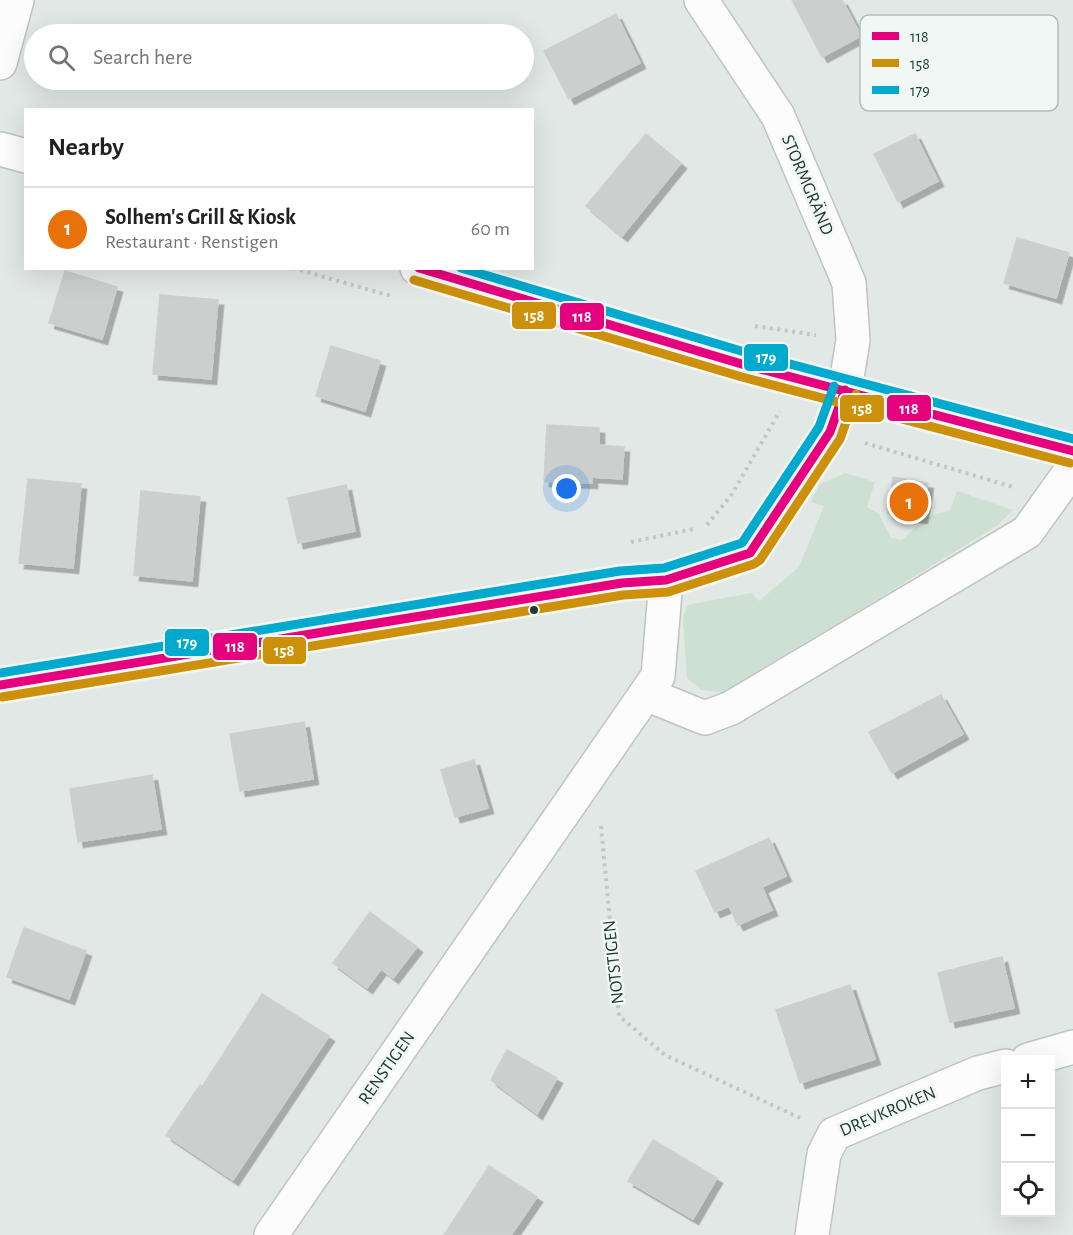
<!DOCTYPE html>
<html lang="en">
<head>
<meta charset="utf-8">
<style>
  body { margin:0; font-family:"Alegreya Sans",sans-serif; background:#f2f2f2; color:#202124 }
  .controls { position:absolute; right:18px; bottom:18px; display:grid; overflow:hidden; border-radius:0px; box-shadow:0 6px 24px #0002 }
  .controls button { width:54px; height:54px; display:grid; place-items:center; padding:0; border:0; border-bottom:2px solid #e0e0e0; background:#fff; color:#202124; font:30px sans-serif }
  .you { position:absolute; left:567px; top:489px; width:21px; height:21px; margin:-15px; border:4px solid #fff; border-radius:50%; background:#1a73e8; box-shadow:0 0 0 9px #1a73e833 }
  .badge { display:grid; place-items:center; width:39px; height:39px; border-radius:50%; background:#db2777; color:#fff; font-size:20px; font-weight:700 }
  .pin { position:absolute; translate:-50% -50%; border:3px solid #fff; box-shadow:0 2px 6px #0006 }
  .list { margin:0; padding:0; list-style:none }
  h2 { display:flex; justify-content:space-between; align-items:center; height:78px; margin:0; padding:0 24px; font-size:26px }
  h2 small { font-size:20px; font-weight:400; color:#757577 }
  .list li { display:grid; grid-template-columns:39px 1fr auto; gap:18px; align-items:center; box-sizing:border-box; height:84px; padding:0 24px; border-top:2px solid #e0e0e0 }
  .list b { display:block; font-size:22px; white-space:nowrap }
  .list p { margin:0; font-size:20px; white-space:nowrap; color:#757577 }
  .list em { font-size:20px; font-style:normal; color:#757577 }
  .icon { flex:none; width:33px; height:33px; fill:none; stroke:currentColor; stroke-width:2; stroke-linecap:round; stroke-linejoin:round }
  .map { position:relative; flex:none; width:1073px; height:1235px; overflow:hidden }
  .search { position:absolute; background:#fff; box-shadow:0 6px 24px #0002; left:24px; top:24px; width:510px; height:66px; display:flex; align-items:center; gap:15px; box-sizing:border-box; padding:0 21px; border-radius:33px; color:#757577; font-size:22px }
  .panel { position:absolute; background:#fff; box-shadow:0 6px 24px #0002; left:24px; top:108px; width:510px; height:162px; border-radius:0px }
  .map>svg:first-child { display:block }
</style>
</head>
<body>
<div class="map">
<svg width="1073" height="1235" viewBox="0 0 1073 1235">
  <defs>
    <filter id="shadow"><feDropShadow dx="5.5" dy="5.5" stdDeviation="0" flood-color="#0004"/></filter>
  </defs>
  <rect width="100%" height="100%" fill="#e2e8e5"/>
  <!-- green -->
  <polygon fill="#cde0d3" points="845,473 875,482 867,507 879,514 891,538 902,540 925,518 950,510 957,491 1013,510 998,525 726,693 702,690 687,678 683,620 687,605 751,593 759,601 799,567 824,506 811,502 819,485"/>
  <!-- building -->
  <g fill="#cbd0ce" stroke="#cbd1ce" stroke-width="1.5" filter="url(#shadow)">
    <polygon points="792,0 842,0 861,36 822,57"/>
    <polygon points="616,14 640,63 569,99 544,51"/>
    <polygon points="646,134 681,163 622,236 586,206"/>
    <polygon points="915,134 938,181 898,202 874,154"/>
    <polygon points="1017,238 1069,253 1056,298 1004,283"/>
    <polygon points="65,271 117,287 102,339 49,323"/>
    <polygon points="160,295 218,300 211,379 153,374"/>
    <polygon points="331,346 380,361 365,411 316,396"/>
    <polygon points="547,425 599,428 599,445 624,447 622,479 592,477 592,483 544,481"/>
    <polygon points="893,477 928,483 922,518 888,513"/>
    <polygon points="28,479 81,484 73,568 19,563"/>
    <polygon points="346,485 355,531 298,543 288,498"/>
    <polygon points="141,491 200,497 192,581 134,575"/>
    <polygon points="941,695 963,734 892,773 869,732"/>
    <polygon points="304,722 313,779 240,791 230,734"/>
    <polygon points="474,760 488,808 455,817 441,770"/>
    <polygon points="152,775 161,829 78,842 70,789"/>
    <polygon points="769,838 786,876 762,887 772,910 738,925 729,906 715,912 696,871"/>
    <polygon points="370,912 417,947 393,978 381,969 367,988 333,963"/>
    <polygon points="24,928 86,951 69,999 7,977"/>
    <polygon points="1002,957 1014,1008 950,1022 938,973"/>
    <polygon points="850,985 875,1059 800,1083 776,1010"/>
    <polygon points="262,994 329,1036 233,1180 166,1135 200,1085 202,1087"/>
    <polygon points="507,1050 557,1078 537,1114 491,1080"/>
    <polygon points="653,1140 717,1178 693,1219 628,1181"/>
    <polygon points="489,1166 537,1197 511,1235 444,1235"/>
  </g>
  <g fill="none" stroke-linecap="round" stroke-linejoin="round">
    <!-- minor casing -->
    <g stroke="#bfc4c2" stroke-width="36">
      <g id="minor">
        <polyline points="0,63 17,0"/>
        <polyline points="0,149 26,156"/>
        <polyline points="417,268 745,365 1073,451"/>
        <polyline points="0,685 622,583 666,580 750,553 830,432 845,390 853,340 849,283 778,116 701,0"/>
        <polyline points="646,694 705,718 731,708 1027,532 1073,468"/>
        <polyline points="1028,1060 1073,1047"/>
        <polyline points="271,1235 658,676 666,580"/>
        <polyline points="812,1235 824,1154 834,1134 978,1073 1006,1066"/>
      </g>
    </g>
    <!-- path -->
    <g stroke="#bfc8c4" stroke-width="4" stroke-dasharray="3 4.5" stroke-linecap="butt">
      <polyline points="293,268 391,296"/>
      <polyline points="755,326 816,335"/>
      <polyline points="865,443 1013,487"/>
      <polyline points="707,525 732,494 780,411"/>
      <polyline points="631,542 694,529"/>
      <polyline points="601,826 619,1016 665,1055 800,1118"/>
    </g>
    <!-- minor -->
    <use href="#minor" stroke="#fbfcfb" stroke-width="33"/>
    <!-- bus-1 casing -->
    <g stroke="#f0f7f4" stroke-width="14">
      <g id="bus-1">
        <polyline points="419,268 745,365 1073,451"/>
        <polyline points="0,685 622,583 666,580 750,553 830,432 845,390"/>
      </g>
    </g>
    <!-- bus-2 casing -->
    <g stroke="#f0f7f4" stroke-width="14">
      <g id="bus-2">
        <polyline points="414,280 742,377 1070,463"/>
        <polyline points="2,697 623,595 668,592 754,564 760,560 840,439 856,394"/>
      </g>
    </g>
    <!-- bus-3 casing -->
    <g stroke="#f0f7f4" stroke-width="14">
      <g id="bus-3">
        <polyline points="461,268 748,353 1073,439"/>
        <polyline points="0,673 620,571 664,568 742,543 819,427 834,386"/>
      </g>
    </g>
    <!-- bus-1 -->
    <use href="#bus-1" stroke="#e5007d" stroke-width="9"/>
    <!-- bus-2 -->
    <use href="#bus-2" stroke="#cc900a" stroke-width="9"/>
    <!-- bus-3 -->
    <use href="#bus-3" stroke="#00a9ce" stroke-width="9"/>
  </g>
  <!-- markers -->
  <circle fill="#223934" stroke="#f0f7f4" stroke-width="2" cx="534" cy="610" r="5"/>
  <g text-anchor="middle" dominant-baseline="central" stroke-width="5" stroke-linejoin="round" paint-order="stroke">
    <!-- street labels -->
    <g font-size="18" fill="#223934" stroke="#f0f7f4">
      <text transform="translate(807 185) rotate(67)">STORMGRÄND</text>
      <text transform="translate(614 962) rotate(-96)">NOTSTIGEN</text>
      <text transform="translate(387 1068) rotate(-55)">RENSTIGEN</text>
      <text transform="translate(888 1112) rotate(-23)">DREVKROKEN</text>
    </g>
  </g>
  <!-- legend -->
  <rect x="860" y="15" width="198" height="96" rx="9" fill="#f0f7f4" stroke="#b2beba" stroke-width="1.5"/>
  <rect x="872" y="32" width="27" height="8" fill="#e5007d"/>
  <rect x="872" y="59" width="27" height="8" fill="#cc900a"/>
  <rect x="872" y="86" width="27" height="8" fill="#00a9ce"/>
  <g font-size="16" fill="#223934">
    <text x="910" y="42">118</text>
    <text x="910" y="69">158</text>
    <text x="910" y="96">179</text>
  </g>
  <g stroke="#f0f7f4" stroke-width="2">
    <rect x="511" y="301" width="46" height="29" rx="6" fill="#cc900a"/>
    <rect x="559" y="302" width="46" height="29" rx="6" fill="#e5007d"/>
    <rect x="743" y="343" width="46" height="29" rx="6" fill="#00a9ce"/>
    <rect x="886" y="394" width="46" height="28" rx="6" fill="#e5007d"/>
    <rect x="839" y="394" width="46" height="29" rx="6" fill="#cc900a"/>
    <rect x="164" y="628" width="46" height="29" rx="6" fill="#00a9ce"/>
    <rect x="212" y="632" width="46" height="29" rx="6" fill="#e5007d"/>
    <rect x="262" y="636" width="45" height="29" rx="6" fill="#cc900a"/>
  </g>
  <g font-size="16" text-anchor="middle" font-weight="bold" fill="#fff">
    <text x="534" y="321">158</text>
    <text x="582" y="322">118</text>
    <text x="766" y="363">179</text>
    <text x="909" y="414">118</text>
    <text x="862" y="414">158</text>
    <text x="187" y="648">179</text>
    <text x="235" y="652">118</text>
    <text x="284" y="656">158</text>
  </g>
</svg>
<div class="controls">
<button>+</button>
<button>−</button>
<button><svg class="icon" aria-label="locate" viewBox="0 0 24 24"><circle cx="12" cy="12" r="6"/><path d="M12 2v4M12 18v4M2 12h4M18 12h4"/></svg></button>
</div>
<div class="you"></div>
<div class="pin badge" style="left:909px;top:502px;background:#e8710a">1</div>
<div class="search"><svg class="icon" aria-label="search" viewBox="0 0 24 24"><circle cx="10" cy="10" r="6"/><path d="M15 15l6 6"/></svg>Search here</div>
<section class="panel">
<h2>Nearby<small></small></h2>
<ul class="list">
<li><span class="badge" style="background:#e8710a">1</span><div><b>Solhem's Grill &amp; Kiosk</b><p>Restaurant · Renstigen</p></div><em>60 m</em></li>
</ul>
</section>
</div>
</body>
</html>
